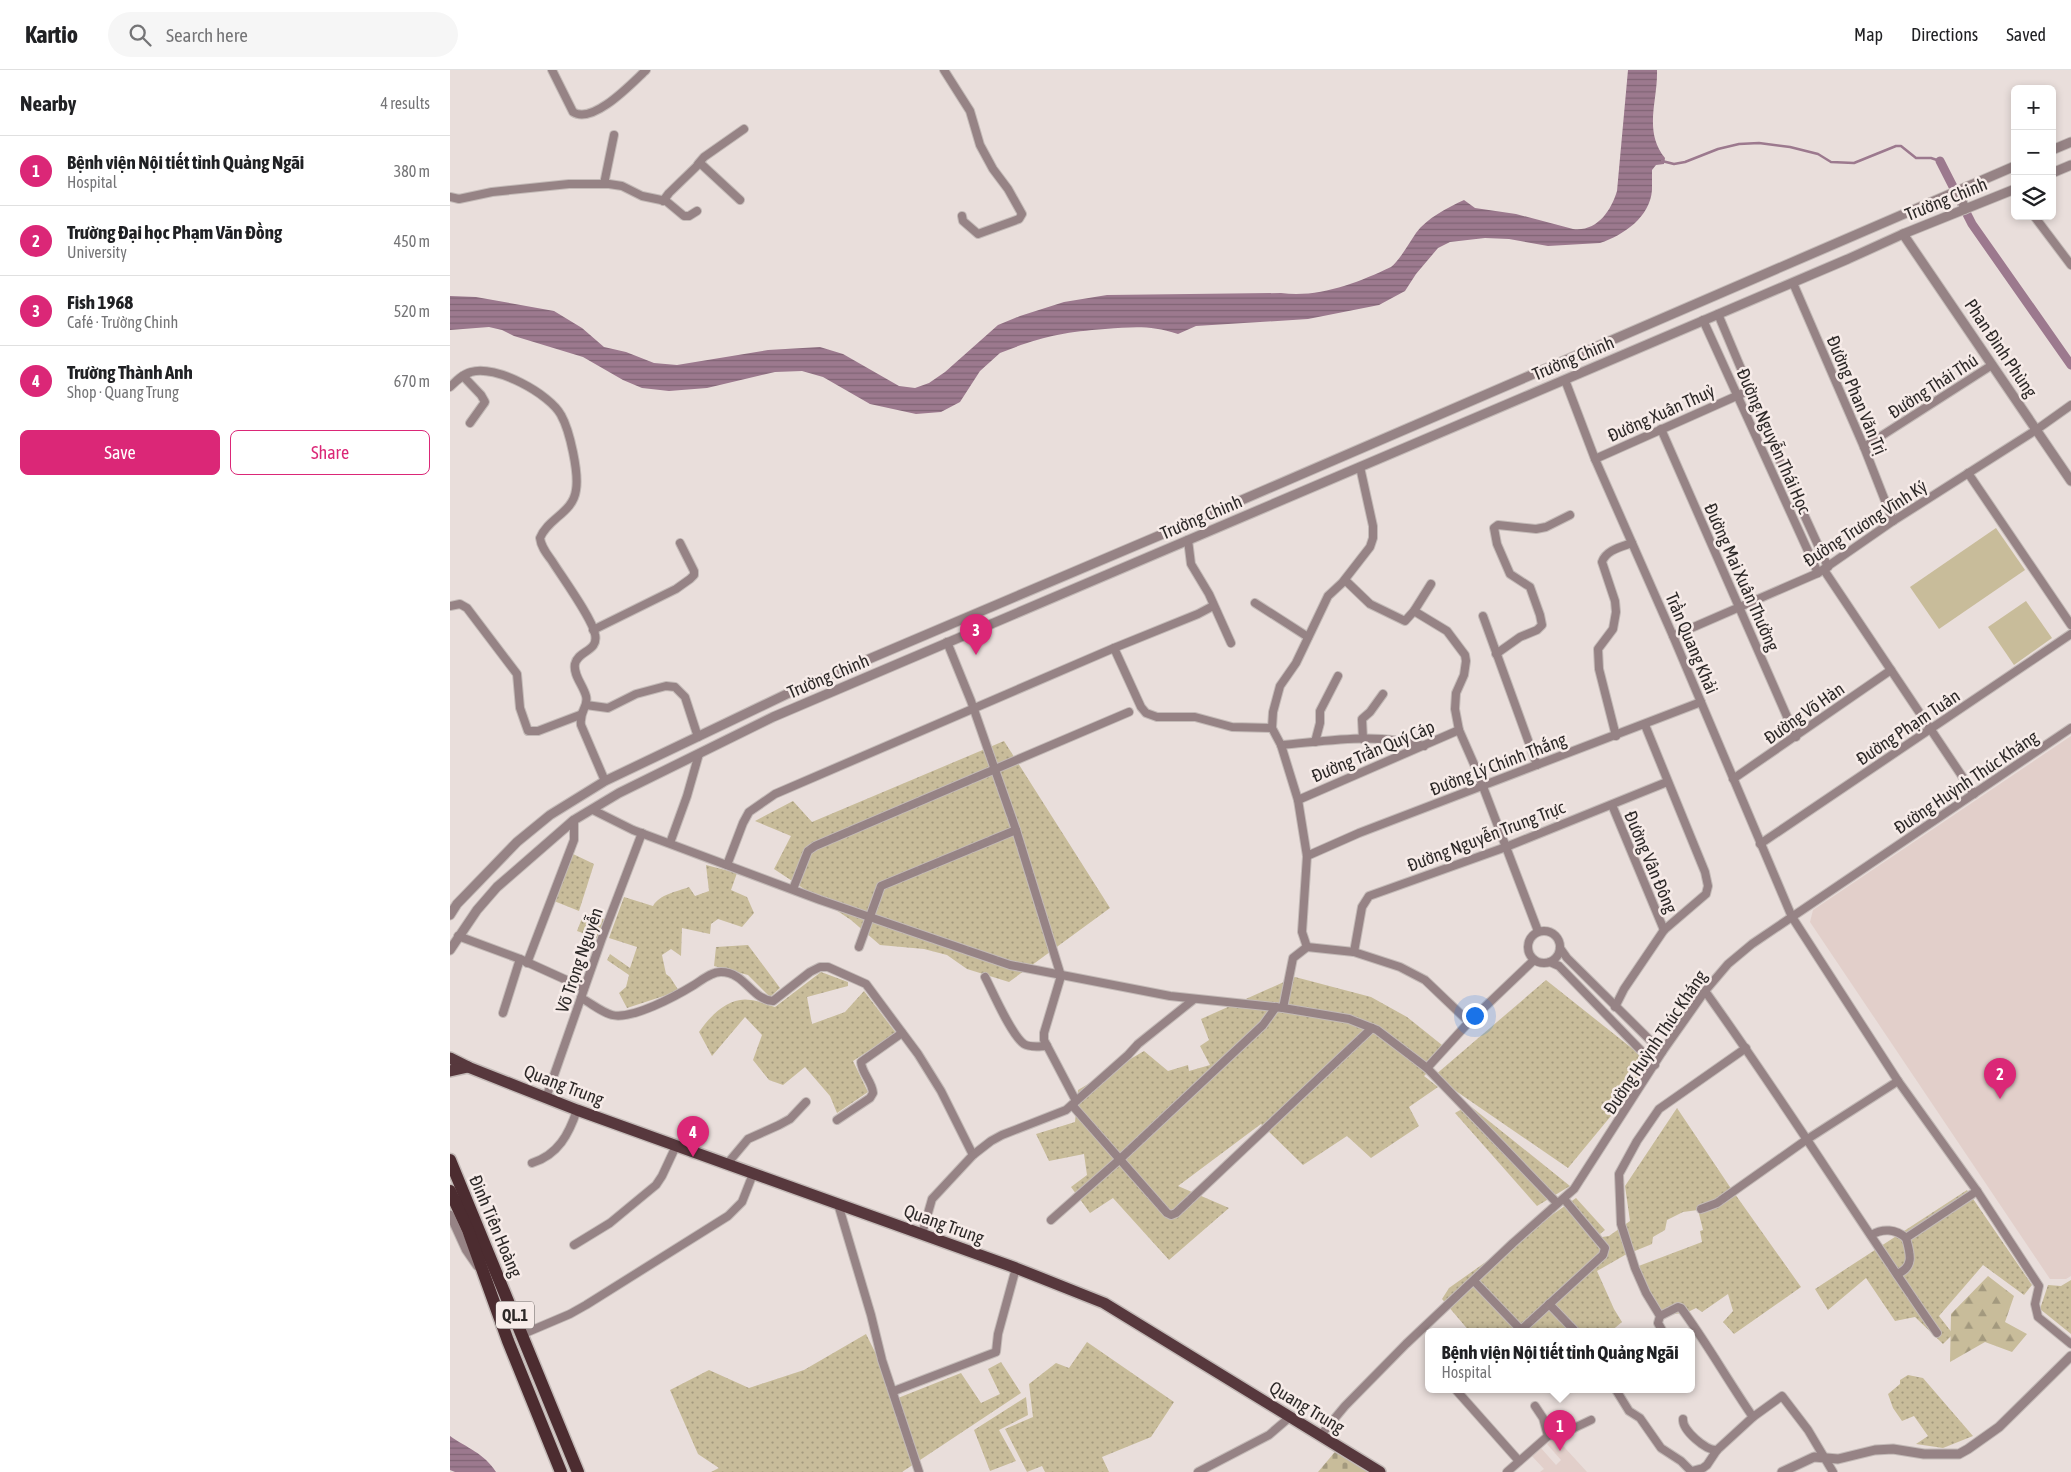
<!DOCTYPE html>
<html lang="en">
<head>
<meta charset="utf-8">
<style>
  body { margin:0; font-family:"Asap Condensed",sans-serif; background:#f6f6f6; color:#202124 }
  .controls { position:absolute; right:15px; top:15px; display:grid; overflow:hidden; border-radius:8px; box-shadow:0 2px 8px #0003 }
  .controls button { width:45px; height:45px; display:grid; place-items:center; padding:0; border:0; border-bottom:1px solid #e0e0e0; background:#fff; color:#202124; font:25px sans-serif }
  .you { position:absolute; left:1024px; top:945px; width:18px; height:18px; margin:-12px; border:4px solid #fff; border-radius:50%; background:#1a73e8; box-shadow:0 0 0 8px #1a73e833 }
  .badge { display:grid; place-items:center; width:32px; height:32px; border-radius:50%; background:#db2777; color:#fff; font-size:16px; font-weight:700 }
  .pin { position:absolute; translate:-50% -41px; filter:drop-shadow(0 1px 2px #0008) }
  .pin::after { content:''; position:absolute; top:26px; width:18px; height:15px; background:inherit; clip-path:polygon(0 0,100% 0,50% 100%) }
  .popup { position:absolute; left:975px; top:1258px; width:270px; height:65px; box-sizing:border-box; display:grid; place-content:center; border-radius:8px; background:#fff; filter:drop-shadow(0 1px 4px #0005); font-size:16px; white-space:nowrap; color:#757577 }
  .popup b { font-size:19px; color:#202124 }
  .popup::after { content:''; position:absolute; left:50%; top:100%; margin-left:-10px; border:10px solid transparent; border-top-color:#fff }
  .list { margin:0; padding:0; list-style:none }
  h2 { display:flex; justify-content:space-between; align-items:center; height:65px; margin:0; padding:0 20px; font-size:21px }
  h2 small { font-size:16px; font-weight:400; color:#757577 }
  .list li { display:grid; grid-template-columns:32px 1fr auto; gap:15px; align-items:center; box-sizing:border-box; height:70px; padding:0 20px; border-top:1px solid #e0e0e0 }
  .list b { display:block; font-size:19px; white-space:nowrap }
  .list p { margin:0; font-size:16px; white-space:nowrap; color:#757577 }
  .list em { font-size:16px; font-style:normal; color:#757577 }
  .actions { display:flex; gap:10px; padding:15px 20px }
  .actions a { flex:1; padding:11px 0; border:1px solid #db2777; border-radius:8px; text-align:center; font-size:18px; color:#db2777 }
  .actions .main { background:#db2777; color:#fff }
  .icon { flex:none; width:28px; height:28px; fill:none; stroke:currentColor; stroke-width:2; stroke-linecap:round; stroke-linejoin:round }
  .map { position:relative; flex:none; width:1621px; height:1402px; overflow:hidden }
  header { display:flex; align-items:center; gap:30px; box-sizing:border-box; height:70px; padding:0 25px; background:#fff; border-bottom:1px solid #e0e0e0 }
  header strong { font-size:24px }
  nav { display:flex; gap:28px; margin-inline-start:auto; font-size:18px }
  .search { width:350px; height:45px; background:#f6f6f6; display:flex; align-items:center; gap:12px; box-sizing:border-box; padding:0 18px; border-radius:28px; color:#757577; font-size:19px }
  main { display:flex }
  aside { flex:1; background:#fff }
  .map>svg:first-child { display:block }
</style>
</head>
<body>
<header>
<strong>Kartio</strong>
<div class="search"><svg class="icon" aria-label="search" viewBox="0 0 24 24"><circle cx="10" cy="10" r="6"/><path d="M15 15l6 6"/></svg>Search here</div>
<nav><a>Map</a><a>Directions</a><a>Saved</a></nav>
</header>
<main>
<aside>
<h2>Nearby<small>4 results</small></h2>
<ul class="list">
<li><span class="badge">1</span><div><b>Bệnh viện Nội tiết tỉnh Quảng Ngãi</b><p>Hospital</p></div><em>380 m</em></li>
<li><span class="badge">2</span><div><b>Trường Đại học Phạm Văn Đồng</b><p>University</p></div><em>450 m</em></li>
<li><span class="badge">3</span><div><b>Fish 1968</b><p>Café · Trường Chinh</p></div><em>520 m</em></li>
<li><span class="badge">4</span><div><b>Trường Thành Anh</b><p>Shop · Quang Trung</p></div><em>670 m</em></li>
</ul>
<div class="actions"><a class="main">Save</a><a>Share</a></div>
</aside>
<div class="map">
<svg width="1621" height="1402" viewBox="0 0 1621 1402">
  <defs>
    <pattern id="grass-dots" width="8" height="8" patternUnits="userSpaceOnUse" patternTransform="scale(1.25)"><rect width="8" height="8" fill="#c8bc9a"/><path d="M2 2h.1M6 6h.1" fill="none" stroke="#a3997e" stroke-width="1.8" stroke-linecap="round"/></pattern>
    <pattern id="forest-firs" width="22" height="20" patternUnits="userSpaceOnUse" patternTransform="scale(1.25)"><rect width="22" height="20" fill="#c8bc9a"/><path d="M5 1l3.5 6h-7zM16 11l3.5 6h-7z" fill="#a3997e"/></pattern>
    <pattern id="cemetery-stones" width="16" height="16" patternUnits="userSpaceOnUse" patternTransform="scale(1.25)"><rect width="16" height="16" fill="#c8bc9a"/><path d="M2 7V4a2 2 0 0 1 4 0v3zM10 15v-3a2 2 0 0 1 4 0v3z" fill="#a3997e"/></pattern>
    <pattern id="water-rules" width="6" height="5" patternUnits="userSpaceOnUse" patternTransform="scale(1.25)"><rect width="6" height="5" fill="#9c798e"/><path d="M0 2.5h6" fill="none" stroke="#806374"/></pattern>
  </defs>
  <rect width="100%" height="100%" fill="#e9dedb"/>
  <!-- built -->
  <g fill="#e2cfca">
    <polygon points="1621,666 1621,1206 1616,1209 1600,1209 1360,852 1363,840"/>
    <polygon points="1105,1367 1137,1402 1090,1402 1094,1399 1081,1385 1090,1377 1106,1395 1111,1390 1097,1374"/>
  </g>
  <!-- grass -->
  <g fill="url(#grass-dots)">
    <polygon points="554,671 660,838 559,912 517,899 497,885 474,879 430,875 401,850 324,799 341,766 305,751 343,731 362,752"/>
    <polygon points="121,783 144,794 129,841 104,831"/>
    <path d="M256,795L287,803L281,820L297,827L304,843L292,857L268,849L261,854L260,864L232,858L231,886L221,879L212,885L216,904L220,907L229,921L177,938L169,923L176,917L179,905L157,890L160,884L180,898L187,877L159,868L174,827L203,836C210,824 226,822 239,817L245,826L259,821Z"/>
    <polygon points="134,843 154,849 147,868 127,861"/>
    <polygon points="298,875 330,918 320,927 298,905 264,896 266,877"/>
    <path d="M371,902L398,912V916L357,927L362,954L395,942L414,921L446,963L403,991L418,1022L387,1043L380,1026L355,997L333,1015L319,1010L303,990L312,965L295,947L262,986L249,962C261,945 279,926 301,930C309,931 317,935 325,937Z"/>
    <polygon points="845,907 921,927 957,947 992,975 989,991 974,1006 988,1017 959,1037 969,1056 921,1088 897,1066 853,1095 811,1054 728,1116 779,1138 719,1190 663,1128 640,1143 621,1117 637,1105 634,1084 599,1091 586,1064 625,1052 628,1020 694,981 718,1001 738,995 739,1001 760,995 750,976 759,970 751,949"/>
    <polygon points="1096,910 1203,995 1118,1098 984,1006"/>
    <polygon points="1019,1035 1120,1116 1087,1136 1005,1043"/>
    <polygon points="1227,1038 1280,1117 1351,1217 1284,1264 1273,1252 1283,1241 1278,1224 1252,1242 1246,1238 1236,1243 1208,1245 1186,1197 1252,1172 1250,1161 1253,1160 1248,1140 1233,1142 1217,1150 1215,1160 1203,1167 1202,1174 1175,1185 1147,1201 1164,1239 1172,1252 1160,1262 1020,1262 992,1229 999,1218 1126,1128 1155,1160 1150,1164 1152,1167 1159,1166 1180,1151 1175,1116"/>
    <polygon points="1517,1120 1582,1215 1574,1225 1533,1195 1489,1246 1503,1264 1493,1274 1465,1247 1445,1251 1416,1208 1378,1240 1365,1219"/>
    <polygon points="1621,1210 1621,1264 1590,1239 1598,1215 1611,1216"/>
    <polygon points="416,1264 448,1328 511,1303 531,1333 550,1324 538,1299 551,1292 571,1323 452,1402 261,1402 269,1398 248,1384 220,1320 259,1300 299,1318 354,1300"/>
    <polygon points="637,1272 724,1332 701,1367 652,1387 659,1402 595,1402 592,1396 577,1402 555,1359 583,1347 579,1314 606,1293 619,1298"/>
    <polygon points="1458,1305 1473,1308 1523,1366 1493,1378 1466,1374 1478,1366 1464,1346 1452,1351 1443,1338 1438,1324 1450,1314 1450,1310"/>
    <polygon points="576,1327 578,1345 549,1360 566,1391 540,1401 524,1360"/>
  </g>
  <!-- forest -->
  <polygon fill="url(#forest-firs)" points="1538,1206 1564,1226 1555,1252 1577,1264 1562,1282 1535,1272 1500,1292 1501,1244"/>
  <!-- cemetery -->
  <polygon fill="url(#cemetery-stones)" points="889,1377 928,1402 868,1402"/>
  <!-- pitch -->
  <g fill="#c8bc9a">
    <polygon points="1546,458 1575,500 1489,559 1460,517"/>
    <polygon points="1576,531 1602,568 1564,595 1538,557"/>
  </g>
  <!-- water -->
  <g fill="url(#water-rules)">
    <path d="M1178,0H1207C1208,31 1193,61 1215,88L1214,94L1206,95L1202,100C1202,107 1202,113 1202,120C1200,147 1174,165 1150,173L1098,176L1059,169L1035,168L1000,172L988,178L966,204L955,221L929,235L858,249L746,256L728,264C700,255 684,257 655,259C613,262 590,267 550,283L530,301L510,332L491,342L466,344L420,334L373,307L352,301L325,302L257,318L219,321L192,318L173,310L133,287L64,266L52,260L39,257L0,260V226L26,227L104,241L132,258L154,277L176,282L204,293L227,295L318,280L370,277L393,284L449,316L465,318L479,313L495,302L548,255L570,246L614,232L657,225L831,223C869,228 907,213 941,197C950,190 959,173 966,163C977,148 997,138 1014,130L1025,138L1066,144L1123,159C1147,162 1161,141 1167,121Z"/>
    <path d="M0,1366C17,1378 34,1383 46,1402H5L0,1400Z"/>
  </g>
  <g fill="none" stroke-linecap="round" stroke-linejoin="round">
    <!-- stream -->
    <polyline stroke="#9c798e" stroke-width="2.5" points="1212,91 1224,94 1235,92 1268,79 1289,74 1309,73 1340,77 1368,84 1381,92 1404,93 1446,76 1451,76 1466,88 1481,88 1490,91"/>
    <!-- canal -->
    <polyline stroke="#9c798e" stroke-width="9" points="1490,91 1522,154 1621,295"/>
    <!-- minor casing -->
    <g stroke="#c3bab7" stroke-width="10">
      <g id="minor">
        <path d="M102,0L123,42C143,55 182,13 196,0"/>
        <polyline points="494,0 520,41 530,75 543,99 558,119 572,144 569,149 528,164 513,151 512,146"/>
        <polyline points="248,94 254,87 294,59"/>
        <polyline points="154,114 164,65"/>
        <polyline points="0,127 9,129 42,122 119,114 159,114 172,116 192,126 216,131 234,146 239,146 247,141"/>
        <polyline points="213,131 219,123 250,93 290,130"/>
        <polyline points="1584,146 1621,195"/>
        <polyline points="1343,213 1414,377 1443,451"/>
        <polyline points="1268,244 1335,403 1378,497"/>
        <polyline points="1253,250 1368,503"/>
        <polyline points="13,306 31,325 35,332 20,353"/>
        <polyline points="1115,310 1145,389 1223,566 1342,847 1448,1011 1527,1121 1589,1216 1585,1234 1588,1247 1621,1274"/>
        <path d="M0,317C6,311 13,304 21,302C45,294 100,324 111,345C120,361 129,403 126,420C123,443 98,448 90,468C91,477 97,484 102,491C112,507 142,548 145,564C149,582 128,580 125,594C123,605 133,615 136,626C139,637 129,640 131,655L155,711"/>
        <polyline points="1211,359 1346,667"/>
        <polyline points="1414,377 1542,295"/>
        <polyline points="1145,389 1300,320"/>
        <polyline points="1518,403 1621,555"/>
        <polyline points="738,470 741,494 759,524 781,573"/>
        <polyline points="1374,500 1524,724"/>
        <polyline points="895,510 920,534 955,551 964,541 981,514"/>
        <polyline points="805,533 858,567"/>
        <polyline points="0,536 10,534 17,538 67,604 70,638 78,661 88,661 130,645"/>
        <polyline points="964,541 997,561 1015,585 1016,591 1014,605 1006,623 1005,639 1009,660 1027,701 1088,861"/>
        <polyline points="1033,546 1087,695"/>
        <polyline points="143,560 226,519 240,509 244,505 244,501 230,473"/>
        <polyline points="1223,566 1368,503 1443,451 1586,360 1621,335"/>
        <polyline points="497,572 521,631 566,760 611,906 594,963 594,970 626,1031"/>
        <polyline points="664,578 691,637 696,643 707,647 745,647 782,657 822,658"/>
        <polyline points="1046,584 1070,567 1087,560 1092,555 1090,545 1080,517 1060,504 1047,474 1044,458 1048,455 1086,459 1096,457 1120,445"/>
        <polyline points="136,635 158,638 186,624 216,616 225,617 235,627 248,667"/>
        <path d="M1166,666L1149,599L1148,579L1163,559L1166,542L1165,531L1152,492C1156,480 1171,477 1182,473"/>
        <polyline points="913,669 912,649 920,642 933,624"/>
        <polyline points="865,672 870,653 870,641 888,606"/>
        <path d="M831,675C878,671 927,662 974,676"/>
        <polyline points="1283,709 1441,600"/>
        <polyline points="848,730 1009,660"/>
        <polyline points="1162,735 1214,860"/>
        <polyline points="143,740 183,760 370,830 560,895 720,926 833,938 899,949 927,960 977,998 1107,1133"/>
        <polyline points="220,773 237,726 249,684"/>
        <polyline points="1310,774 1621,564"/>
        <polyline points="857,786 909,763 1251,632"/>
        <polyline points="277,795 293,753 299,742 325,724 664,578 748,544 763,536"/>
        <polyline points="343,819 358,781 365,776 679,642"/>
        <circle cx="1094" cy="877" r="16"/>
        <polyline points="8,866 70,889 134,918"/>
        <polyline points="409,877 431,816 566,760"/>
        <polyline points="857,877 852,862 857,786 848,730 831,675 822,658 823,642 830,616 846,593 878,526 892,513 920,477 923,468 923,456 910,397"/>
        <polyline points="857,877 904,882 950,897 975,910 1019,952"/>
        <polyline points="1110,878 1117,888 1212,982"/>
        <polyline points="904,882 912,837 919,826 1056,777 1217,712"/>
        <polyline points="1100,892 1109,896 1205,995"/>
        <polyline points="77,893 124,770 124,750"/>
        <path d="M535,907C543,922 561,965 574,974C580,978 590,976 597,976"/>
        <path d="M1255,921C1335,1032 1408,1150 1487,1263"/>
        <path d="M131,928C141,933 151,942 162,945C182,950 226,926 244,915C252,910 261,902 271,902C295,902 302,930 323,931L360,902L370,897H378L416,914L468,984L491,1021L523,1085"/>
        <polyline points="1165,937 1174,919 1214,860 1256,824 1258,816 1255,802 1195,655"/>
        <polyline points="833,938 843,888 857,877"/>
        <polyline points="53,943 70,889"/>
        <polyline points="977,998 1019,952 1084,890"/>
        <polyline points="96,1028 152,868 192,763"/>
        <polyline points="622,1035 717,1143 721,1145 726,1143 922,958"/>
        <path d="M387,1050L420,1028L423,1023C422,1011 412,1004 411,992L452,963"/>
        <path d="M82,1093C108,1085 119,1064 127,1040"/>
        <polyline points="277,1094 298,1069 329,1055 340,1049 356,1032"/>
        <polyline points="388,1134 421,1245 432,1290 469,1402"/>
        <polyline points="1251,1139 1267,1133 1356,1070 1448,1011"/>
        <polyline points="0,1145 16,1180 27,1196"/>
        <polyline points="601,1150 669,1090 813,955 826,937"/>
        <polyline points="472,1164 482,1129 523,1085 541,1071 552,1065 616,1040 678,985 688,974 743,930"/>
        <path d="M1421,1165C1433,1158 1446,1159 1456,1168"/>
        <polyline points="124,1175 160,1153 206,1115 212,1106 226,1076"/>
        <path d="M1447,1204C1465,1197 1460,1183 1456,1168L1527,1121"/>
        <polyline points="1024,1211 1073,1262"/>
        <polyline points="1099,1234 1126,1262"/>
        <path d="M1210,1246L1228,1237L1231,1238C1257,1273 1278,1311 1303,1347"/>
        <polyline points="1071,1260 1153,1185 1155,1178 1114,1129"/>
        <polyline points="1213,1262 1208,1253 1210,1246 1196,1223 1185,1198 1171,1154 1169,1104 1187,1071 1209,1039 1296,978"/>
        <polyline points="73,1264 120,1244 136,1235 278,1146 292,1132 303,1104"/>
        <polyline points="1006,1320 1069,1391"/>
        <polyline points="1166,1320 1179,1341 1190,1348 1211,1378 1231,1391 1242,1402"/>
        <polyline points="444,1321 546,1282 548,1264 566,1198"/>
        <polyline points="1085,1336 1093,1348 1098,1366"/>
        <path d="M1233,1349C1232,1360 1256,1381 1267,1380"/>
        <polyline points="870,1366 895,1336 956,1274 1063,1173 1124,1119 1212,982 1255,921 1278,894 1302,874 1621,658"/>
        <polyline points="1242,1401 1253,1398 1257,1395 1267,1380 1303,1347 1332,1326 1358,1360 1383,1402"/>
        <polyline points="748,1402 819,1365 840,1347"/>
        <polyline points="1057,1402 1098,1366 1122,1359 1141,1350"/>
      </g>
    </g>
    <!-- tertiary casing -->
    <g stroke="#c3bab7" stroke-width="11">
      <g id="tertiary">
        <polyline points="1602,80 1621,72"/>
        <polyline points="1602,103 1621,95"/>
        <polyline points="1508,121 1515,139"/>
        <polyline points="1453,164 1621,411"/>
        <polyline points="0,845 7,834 67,772 100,745 155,711 339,623 727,458 1565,96"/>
        <polyline points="0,880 27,840 47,817 124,750 169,723 323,647 1398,189 1453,164 1565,119"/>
        <polyline points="1332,1402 1364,1387 1388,1389 1425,1380 1443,1379 1474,1384 1509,1384 1518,1379 1549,1357 1621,1286"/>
      </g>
    </g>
    <!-- primary casing -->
    <g stroke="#c3bab7" stroke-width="14">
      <g id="primary">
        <polyline points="0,988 18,997 127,1040 566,1198 654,1233 930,1402"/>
        <polyline points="0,1001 18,997"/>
      </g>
    </g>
    <!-- trunk casing -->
    <g stroke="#c3bab7" stroke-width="15">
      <g id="trunk">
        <polyline points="0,1090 128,1402"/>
        <polyline points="0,1121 18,1160 58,1271 111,1402"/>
      </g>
    </g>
    <!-- minor -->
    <use href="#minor" stroke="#968385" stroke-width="8"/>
    <!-- tertiary -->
    <use href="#tertiary" stroke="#968385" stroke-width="9"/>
    <!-- primary -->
    <use href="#primary" stroke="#57383d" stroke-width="11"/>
    <!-- trunk -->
    <use href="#trunk" stroke="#4c2c30" stroke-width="12"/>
  </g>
  <g text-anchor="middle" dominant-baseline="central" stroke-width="5" stroke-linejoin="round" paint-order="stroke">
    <!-- shield labels -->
    <rect fill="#f6ebe8" stroke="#696362" stroke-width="1" x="46" y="1231.5" width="38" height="27" rx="4"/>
    <g font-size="16" font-weight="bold" fill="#2d2928">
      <text x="65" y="1245">QL.1</text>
    </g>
    <!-- street labels -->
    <g font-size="18" fill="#2d2928" stroke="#f6ebe8">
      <text transform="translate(1496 129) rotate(-22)">Trường Chinh</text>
      <text transform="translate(1551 278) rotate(56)">Phan Đình Phùng</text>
      <text transform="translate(1123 288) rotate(-23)">Trường Chinh</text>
      <text transform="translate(1483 316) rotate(-33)">Đường Thái Thú</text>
      <text transform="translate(1407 325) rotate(67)">Đường Phan Văn Trị</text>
      <text transform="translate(1211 343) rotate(-24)">Đường Xuân Thuỷ</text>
      <text transform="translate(1324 371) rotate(66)">Đường Nguyễn Thái Học</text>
      <text transform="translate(751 447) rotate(-23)">Trường Chinh</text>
      <text transform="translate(1415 453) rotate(-33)">Đường Trương Vĩnh Ký</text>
      <text transform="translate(1292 507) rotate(66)">Đường Mai Xuân Thưởng</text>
      <text transform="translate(1242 573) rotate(67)">Trần Quang Khải</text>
      <text transform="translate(378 606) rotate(-23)">Trường Chinh</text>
      <text transform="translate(1354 643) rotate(-35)">Đường Võ Hàn</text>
      <text transform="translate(1458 657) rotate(-34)">Đường Phạm Tuân</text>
      <text transform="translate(923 681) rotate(-23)">Đường Trần Quý Cáp</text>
      <text transform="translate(1048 694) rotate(-21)">Đường Lý Chính Thắng</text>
      <text transform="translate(1516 712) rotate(-34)">Đường Huỳnh Thúc Kháng</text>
      <text transform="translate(1036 766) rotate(-21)">Đường Nguyễn Trung Trực</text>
      <text transform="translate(1201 792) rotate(67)">Đường Vân Đông</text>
      <text transform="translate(129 890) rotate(-71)">Võ Trọng Nguyễn</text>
      <text transform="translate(1205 972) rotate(-56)">Đường Huỳnh Thúc Kháng</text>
      <text transform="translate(114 1015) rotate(21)">Quang Trung</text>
      <text transform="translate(494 1154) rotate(20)">Quang Trung</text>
      <text transform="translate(46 1156) rotate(67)">Đinh Tiên Hoàng</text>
      <text transform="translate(857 1337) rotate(31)">Quang Trung</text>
    </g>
  </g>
</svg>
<div class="controls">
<button>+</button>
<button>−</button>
<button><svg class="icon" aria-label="layers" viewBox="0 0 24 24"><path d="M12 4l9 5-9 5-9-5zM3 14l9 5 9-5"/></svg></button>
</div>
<div class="you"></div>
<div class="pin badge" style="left:1110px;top:1381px">1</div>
<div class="popup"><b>Bệnh viện Nội tiết tỉnh Quảng Ngãi</b>Hospital</div>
<div class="pin badge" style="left:1550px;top:1029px">2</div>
<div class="pin badge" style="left:526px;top:585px">3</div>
<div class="pin badge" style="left:243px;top:1087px">4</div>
</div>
</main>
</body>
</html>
